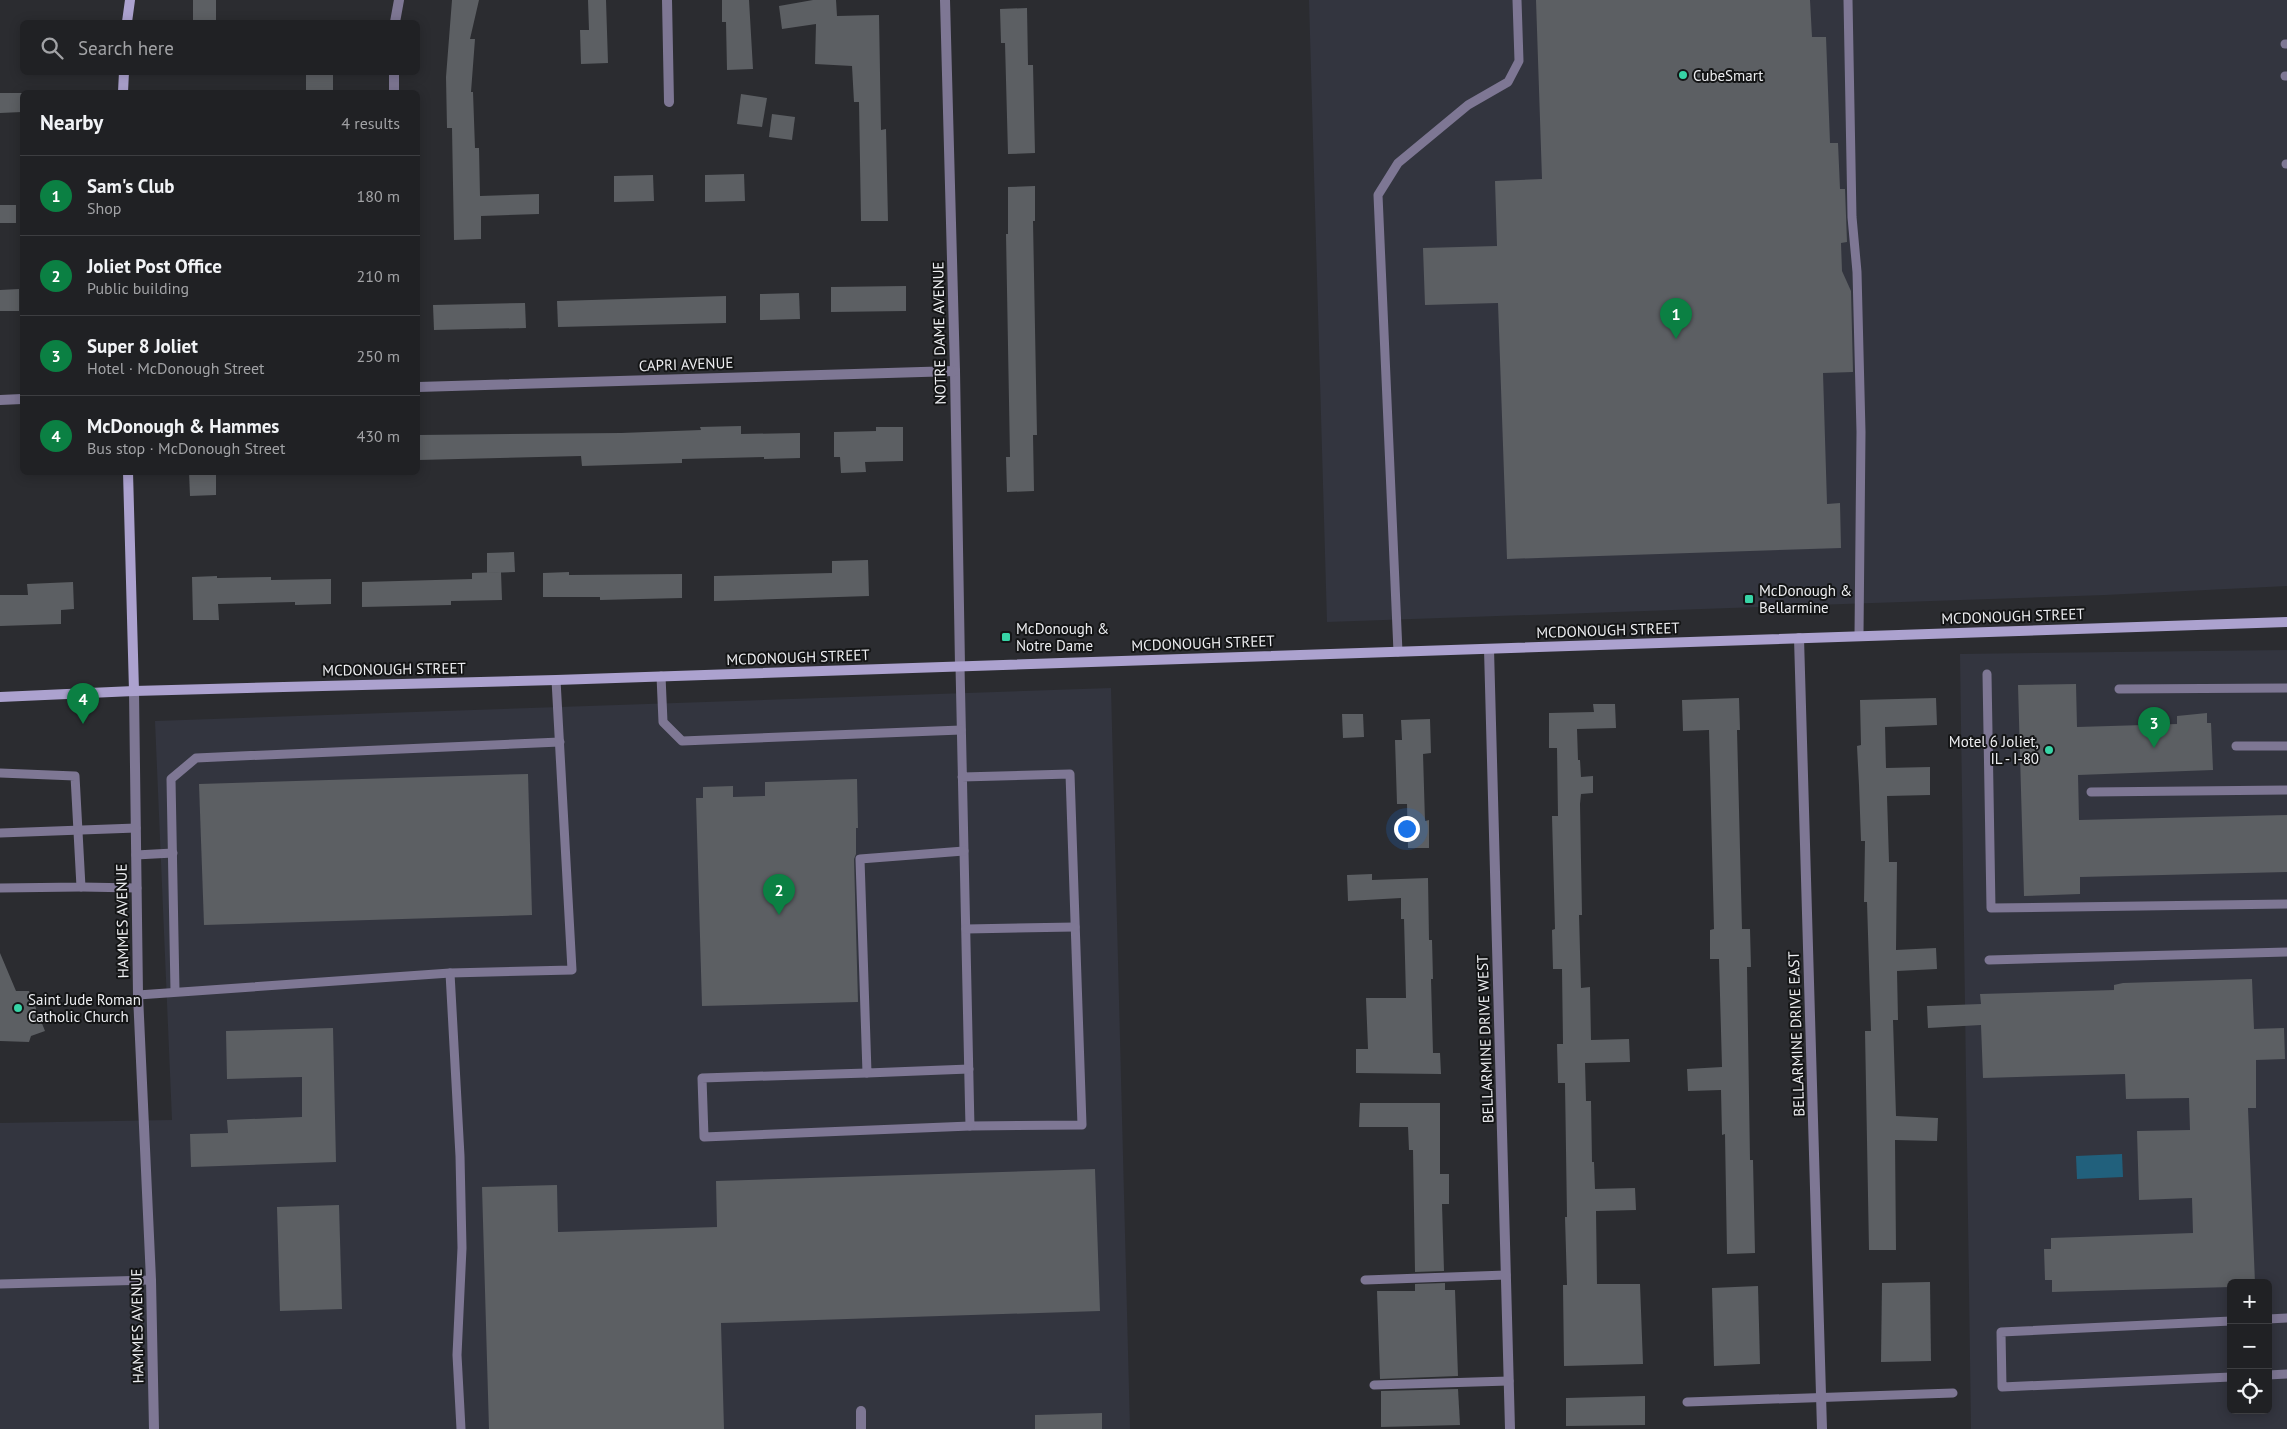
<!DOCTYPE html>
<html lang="en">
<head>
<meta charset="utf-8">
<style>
  body { margin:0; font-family:"PT Sans",sans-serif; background:#2d2e31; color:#f1f3f6 }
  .controls { position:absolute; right:15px; bottom:15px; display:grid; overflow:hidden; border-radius:8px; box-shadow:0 2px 12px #0003 }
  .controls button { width:45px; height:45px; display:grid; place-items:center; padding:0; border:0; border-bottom:1px solid #3d3e41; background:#202124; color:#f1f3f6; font:25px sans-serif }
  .you { position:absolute; left:1406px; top:828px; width:18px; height:18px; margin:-12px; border:4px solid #fff; border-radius:50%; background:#1a73e8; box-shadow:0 0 0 8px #1a73e833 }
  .badge { display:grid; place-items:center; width:32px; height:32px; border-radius:50%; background:#0b8043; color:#fff; font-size:16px; font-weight:700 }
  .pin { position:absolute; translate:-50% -41px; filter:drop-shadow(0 1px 2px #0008) }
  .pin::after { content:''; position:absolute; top:26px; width:18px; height:15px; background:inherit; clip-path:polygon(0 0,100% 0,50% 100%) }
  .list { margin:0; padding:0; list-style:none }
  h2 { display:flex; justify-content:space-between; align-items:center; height:65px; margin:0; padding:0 20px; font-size:21px }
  h2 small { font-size:16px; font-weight:400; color:#a2a3a6 }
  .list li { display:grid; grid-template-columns:32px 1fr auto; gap:15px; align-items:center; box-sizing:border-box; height:80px; padding:0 20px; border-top:1px solid #3d3e41 }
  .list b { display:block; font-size:19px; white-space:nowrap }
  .list p { margin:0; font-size:16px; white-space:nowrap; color:#a2a3a6 }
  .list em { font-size:16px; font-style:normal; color:#a2a3a6 }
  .icon { flex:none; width:28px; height:28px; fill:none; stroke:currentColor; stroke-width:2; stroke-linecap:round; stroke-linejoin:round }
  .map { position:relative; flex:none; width:2287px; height:1429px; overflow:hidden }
  .search { position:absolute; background:#202124; box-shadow:0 2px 12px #0003; left:20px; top:20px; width:400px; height:55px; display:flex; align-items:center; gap:12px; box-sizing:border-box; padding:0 18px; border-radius:8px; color:#a2a3a6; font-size:19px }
  .panel { position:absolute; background:#202124; box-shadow:0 2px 12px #0003; left:20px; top:90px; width:400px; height:385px; border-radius:8px }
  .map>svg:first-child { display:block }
</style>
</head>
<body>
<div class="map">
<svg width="2287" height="1429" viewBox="0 0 2287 1429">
  <rect width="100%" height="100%" fill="#2b2c30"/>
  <!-- built -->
  <g fill="#33353f" fill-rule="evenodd">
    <polygon points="1309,0 2287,0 2287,586 2105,595 1327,622"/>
    <path d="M2287,650V1429H1971L1960,654ZM2231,1283H2268V1410H2231Z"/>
    <polygon points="1111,688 1130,1429 0,1429 0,1123 172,1120 155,721"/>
  </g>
  <!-- water -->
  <polygon fill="#21607c" points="2122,1154 2123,1177 2077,1179 2076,1156"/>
  <!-- building -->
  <g fill="#5c5f63">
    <rect x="193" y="0" width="23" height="22"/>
    <polygon points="452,0 479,0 470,39 475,39 471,92 473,92 475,148 479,148 480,196 539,194 539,214 481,216 481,239 454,240 452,128 447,128 446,77"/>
    <polygon points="588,0 606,0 608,63 581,64 580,30 589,30"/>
    <polygon points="722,0 749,0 753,69 727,70 726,22 722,22"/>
    <polygon points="813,0 836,0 837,16 879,15 881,130 886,129 888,221 861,221 859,102 854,102 852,66 815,64 816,24 782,29 779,6"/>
    <polygon points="1536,0 1810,0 1812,37 1826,37 1830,143 1838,143 1840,189 1845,189 1847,242 1841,243 1842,271 1851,291 1853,372 1823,373 1827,504 1840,503 1841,548 1507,559 1498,303 1425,305 1423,248 1497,246 1495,181 1542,179"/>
    <polygon points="1027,8 1028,65 1033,65 1035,153 1008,154 1005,43 1001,43 1000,9"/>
    <rect x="306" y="75" width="27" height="17"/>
    <polygon points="0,93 22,93 22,112 0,113"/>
    <polygon points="741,94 767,98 762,127 737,124"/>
    <polygon points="772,114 795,117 792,140 769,137"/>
    <polygon points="744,174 745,201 705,202 705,175"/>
    <polygon points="653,175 654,201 614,202 614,176"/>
    <polygon points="1035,186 1035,221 1033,221 1037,435 1033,435 1034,491 1007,492 1006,457 1010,457 1006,234 1008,234 1008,187"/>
    <rect x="0" y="205" width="16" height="18"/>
    <polygon points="906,286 906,311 831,312 831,287"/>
    <polygon points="19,289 19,311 0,311 0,290"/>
    <polygon points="799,293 800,319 760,320 760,294"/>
    <polygon points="726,296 726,323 558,327 557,301"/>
    <polygon points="525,303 526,328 434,330 433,305"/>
    <polygon points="741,426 741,434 800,433 800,458 764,459 764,457 682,459 682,463 582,466 581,456 418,460 418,435 621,433 701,430 700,427"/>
    <polygon points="876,427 903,427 903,461 865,462 866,472 841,473 840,457 834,457 834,432 876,431"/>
    <polygon points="189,472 216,472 216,495 190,496"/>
    <polygon points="514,552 515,572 487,573 487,553"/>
    <polygon points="868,560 869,596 714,601 714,576 832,573 832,561"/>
    <polygon points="501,572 502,600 451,601 451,605 362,607 362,582 472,579 472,573"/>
    <polygon points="569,572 569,575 682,574 682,598 600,600 600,597 543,597 543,573"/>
    <polygon points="217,576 217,578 271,577 271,580 331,579 331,604 295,605 295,602 218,604 219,620 193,620 192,577"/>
    <polygon points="73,582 74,609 61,610 61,624 0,626 0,595 28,595 27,584"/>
    <polygon points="2076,684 2077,727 2177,724 2177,716 2207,713 2207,723 2211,723 2213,770 2078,775 2079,820 2287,815 2287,872 2080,877 2080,894 2024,896 2018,685"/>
    <polygon points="1739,698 1740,730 1737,730 1742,929 1750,929 1751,967 1747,967 1750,1160 1753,1160 1755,1253 1727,1254 1725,1134 1722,1135 1721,1090 1688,1091 1687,1069 1722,1067 1719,959 1710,959 1710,930 1714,929 1709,730 1683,731 1682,700"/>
    <polygon points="1936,698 1937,725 1885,727 1886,768 1930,767 1930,795 1887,796 1889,862 1897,862 1896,950 1936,948 1937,969 1897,971 1898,1020 1893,1020 1896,1116 1938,1118 1937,1141 1895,1140 1896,1250 1869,1250 1865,1031 1871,1031 1867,902 1864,902 1865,841 1861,841 1859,785 1857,746 1861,745 1860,700"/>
    <polygon points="1593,704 1615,704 1616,728 1577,729 1578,760 1580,760 1581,777 1593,776 1593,793 1581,794 1580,804 1582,915 1579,915 1581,988 1590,987 1591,1040 1629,1039 1630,1062 1585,1063 1586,1101 1591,1101 1592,1162 1594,1162 1595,1189 1635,1188 1636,1210 1596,1211 1597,1284 1640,1284 1643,1364 1564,1366 1563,1285 1567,1285 1565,1217 1567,1217 1565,1083 1558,1083 1557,1044 1563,1044 1562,969 1553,969 1552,930 1555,929 1552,816 1558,816 1557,748 1549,748 1549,713 1594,712"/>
    <polygon points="1342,714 1363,714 1364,737 1343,738"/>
    <polygon points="1430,719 1431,753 1423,754 1425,821 1429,820 1429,848 1408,848 1407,804 1397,804 1395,740 1402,740 1401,720"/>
    <polygon points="528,774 532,915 204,925 199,784"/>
    <polygon points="857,779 858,828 856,828 856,854 854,859 858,1002 702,1006 696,798 703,798 703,787 733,786 733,797 765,796 765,782"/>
    <polygon points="1372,874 1372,880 1428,878 1429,940 1432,940 1433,979 1431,979 1433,1053 1440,1053 1441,1074 1356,1073 1356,1049 1368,1049 1366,998 1406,998 1404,919 1401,919 1401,898 1348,901 1347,875"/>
    <polygon points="0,953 16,991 29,991 45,1031 31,1036 29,1042 0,1041"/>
    <polygon points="2252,979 2254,1029 2284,1028 2285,1059 2256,1060 2256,1108 2248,1108 2255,1283 2231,1283 2231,1287 2052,1292 2052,1280 2045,1280 2044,1249 2051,1249 2051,1238 2193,1233 2192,1198 2139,1200 2137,1131 2190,1130 2189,1098 2126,1099 2125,1074 1983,1078 1981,1025 1928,1028 1927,1006 1981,1004 1980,994 2114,990 2114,985 2123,983"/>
    <polygon points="333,1028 336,1162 191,1167 190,1134 228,1133 227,1120 302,1117 302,1077 227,1079 226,1031"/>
    <polygon points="1360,1103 1440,1103 1440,1174 1449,1174 1449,1204 1442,1204 1444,1271 1415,1272 1413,1150 1409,1150 1408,1127 1359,1127"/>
    <polygon points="1095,1169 1100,1311 721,1323 724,1429 489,1429 482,1187 557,1185 558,1232 717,1227 716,1181"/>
    <polygon points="339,1205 342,1309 280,1311 277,1207"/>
    <polygon points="1930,1282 1931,1361 1881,1362 1882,1283"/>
    <polygon points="1445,1283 1445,1290 1455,1290 1458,1376 1380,1379 1377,1291 1415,1291 1415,1284"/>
    <polygon points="1758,1286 1760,1364 1714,1366 1712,1288"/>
    <polygon points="1458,1389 1460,1425 1381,1427 1381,1391"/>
    <polygon points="1645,1396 1645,1425 1566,1426 1566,1398"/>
    <polygon points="1102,1413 1102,1429 1035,1429 1035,1415"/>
  </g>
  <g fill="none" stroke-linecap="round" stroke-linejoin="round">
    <!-- lane -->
    <g stroke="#7e7794" stroke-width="9">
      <polyline points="1848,0 1852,217 1857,272 1861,432 1859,635"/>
      <polyline points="2285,44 2287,44"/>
      <polyline points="2285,76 2287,76"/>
      <polyline points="2286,164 2287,164"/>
      <polyline points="1398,652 1378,195 1398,163 1468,105 1508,82 1519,61 1517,0"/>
      <path d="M960,666C963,820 966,973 970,1126L1082,1125L1070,774L962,777"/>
      <polyline points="1987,674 1991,908 2287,904"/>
      <polyline points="661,676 663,722 682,741 961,730"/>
      <polyline points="2119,689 2287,688"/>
      <polyline points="2236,746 2287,746"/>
      <polyline points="0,773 75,776 81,887 0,888"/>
      <polyline points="2091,792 2287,790"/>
      <polyline points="0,833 136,828"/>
      <polyline points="964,851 860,859 867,1073 969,1069"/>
      <polyline points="136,855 173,853"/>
      <polyline points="81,887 137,888"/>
      <polyline points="966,929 1075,927"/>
      <polyline points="1989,960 2287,952"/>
      <polyline points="450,973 460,1156 462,1248 457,1355 461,1429"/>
      <polyline points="175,991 171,779 196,758 560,742"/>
      <polyline points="138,995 450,973 572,970 556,680"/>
      <polyline points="867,1073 702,1078 704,1137 970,1126"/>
      <polyline points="1365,1280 1506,1275"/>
      <polyline points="0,1284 151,1280"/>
      <polyline points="2268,1319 2287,1318"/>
      <polyline points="2231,1321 2001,1332 2002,1387 2231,1377"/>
      <polyline points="2268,1375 2287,1374"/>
      <polyline points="1374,1385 1509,1381"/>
      <polyline points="1687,1402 1953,1393"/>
    </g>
    <!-- street -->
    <g stroke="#7e7794" stroke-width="10">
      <polyline points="667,0 669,102"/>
      <polyline points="945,0 955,371 960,666"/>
      <polyline points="395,22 399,0"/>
      <polyline points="394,72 394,92"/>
      <polyline points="418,387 955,371"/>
      <polyline points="0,400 22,399"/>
      <polyline points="1799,638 1822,1429"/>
      <polyline points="1489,649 1510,1429"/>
      <polyline points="134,691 138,995 151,1280 154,1429"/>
      <polyline points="861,1411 861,1429"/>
    </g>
    <!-- secondary -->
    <g stroke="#aca2cf" stroke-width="10">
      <polyline points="127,22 130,0"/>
      <polyline points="123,92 124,72"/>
      <polyline points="128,472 134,691"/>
      <polyline points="0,697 134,691 556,680 2287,622"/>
    </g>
  </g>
  <!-- markers -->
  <g fill="#37d4a6" stroke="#141516" stroke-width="2">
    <circle cx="1683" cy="75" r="5"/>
    <rect x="1744" y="594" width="10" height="10" rx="2.5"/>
    <rect x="1001" y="632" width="10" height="10" rx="2.5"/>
    <circle cx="2049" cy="750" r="5"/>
    <circle cx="18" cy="1008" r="5"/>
  </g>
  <g text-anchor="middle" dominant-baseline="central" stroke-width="4" stroke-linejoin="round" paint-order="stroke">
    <!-- poi labels -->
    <g font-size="15" fill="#edeef1" stroke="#141516" text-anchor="start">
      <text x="1693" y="75">CubeSmart</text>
      <text x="1759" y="590">McDonough &amp;<tspan x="1759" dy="17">Bellarmine</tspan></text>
      <text x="1016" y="628">McDonough &amp;<tspan x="1016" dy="17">Notre Dame</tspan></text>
      <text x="2039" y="741" text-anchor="end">Motel 6 Joliet,<tspan x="2039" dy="17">IL - I-80</tspan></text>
      <text x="28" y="999">Saint Jude Roman<tspan x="28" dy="17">Catholic Church</tspan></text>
    </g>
    <!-- street labels -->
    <g font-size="15" fill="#edeef1" stroke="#141516">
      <text transform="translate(939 333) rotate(-91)">NOTRE DAME AVENUE</text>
      <text transform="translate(686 364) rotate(-2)">CAPRI AVENUE</text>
      <text transform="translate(2013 616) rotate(-2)">MCDONOUGH STREET</text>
      <text transform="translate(1608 630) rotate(-2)">MCDONOUGH STREET</text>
      <text transform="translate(1203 643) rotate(-2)">MCDONOUGH STREET</text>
      <text transform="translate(798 657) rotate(-2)">MCDONOUGH STREET</text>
      <text transform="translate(394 669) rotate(-1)">MCDONOUGH STREET</text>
      <text transform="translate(122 921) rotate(-91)">HAMMES AVENUE</text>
      <text transform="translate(1796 1034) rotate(-92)">BELLARMINE DRIVE EAST</text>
      <text transform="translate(1485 1039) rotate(-92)">BELLARMINE DRIVE WEST</text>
      <text transform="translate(137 1326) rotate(-91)">HAMMES AVENUE</text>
    </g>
  </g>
</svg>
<div class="controls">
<button>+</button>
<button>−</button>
<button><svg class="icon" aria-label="locate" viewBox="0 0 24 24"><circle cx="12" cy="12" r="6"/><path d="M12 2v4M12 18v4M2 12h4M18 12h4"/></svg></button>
</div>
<div class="you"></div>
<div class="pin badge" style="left:1676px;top:339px">1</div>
<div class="pin badge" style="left:779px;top:915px">2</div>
<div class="pin badge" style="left:2154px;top:748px">3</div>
<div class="pin badge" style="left:83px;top:724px">4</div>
<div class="search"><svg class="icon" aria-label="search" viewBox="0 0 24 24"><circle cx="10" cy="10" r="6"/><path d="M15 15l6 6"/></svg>Search here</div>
<section class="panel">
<h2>Nearby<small>4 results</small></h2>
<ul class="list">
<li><span class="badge">1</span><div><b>Sam's Club</b><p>Shop</p></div><em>180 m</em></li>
<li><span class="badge">2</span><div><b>Joliet Post Office</b><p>Public building</p></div><em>210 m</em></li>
<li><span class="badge">3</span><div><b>Super 8 Joliet</b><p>Hotel · McDonough Street</p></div><em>250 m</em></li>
<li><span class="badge">4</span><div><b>McDonough &amp; Hammes</b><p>Bus stop · McDonough Street</p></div><em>430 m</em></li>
</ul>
</section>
</div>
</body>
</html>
